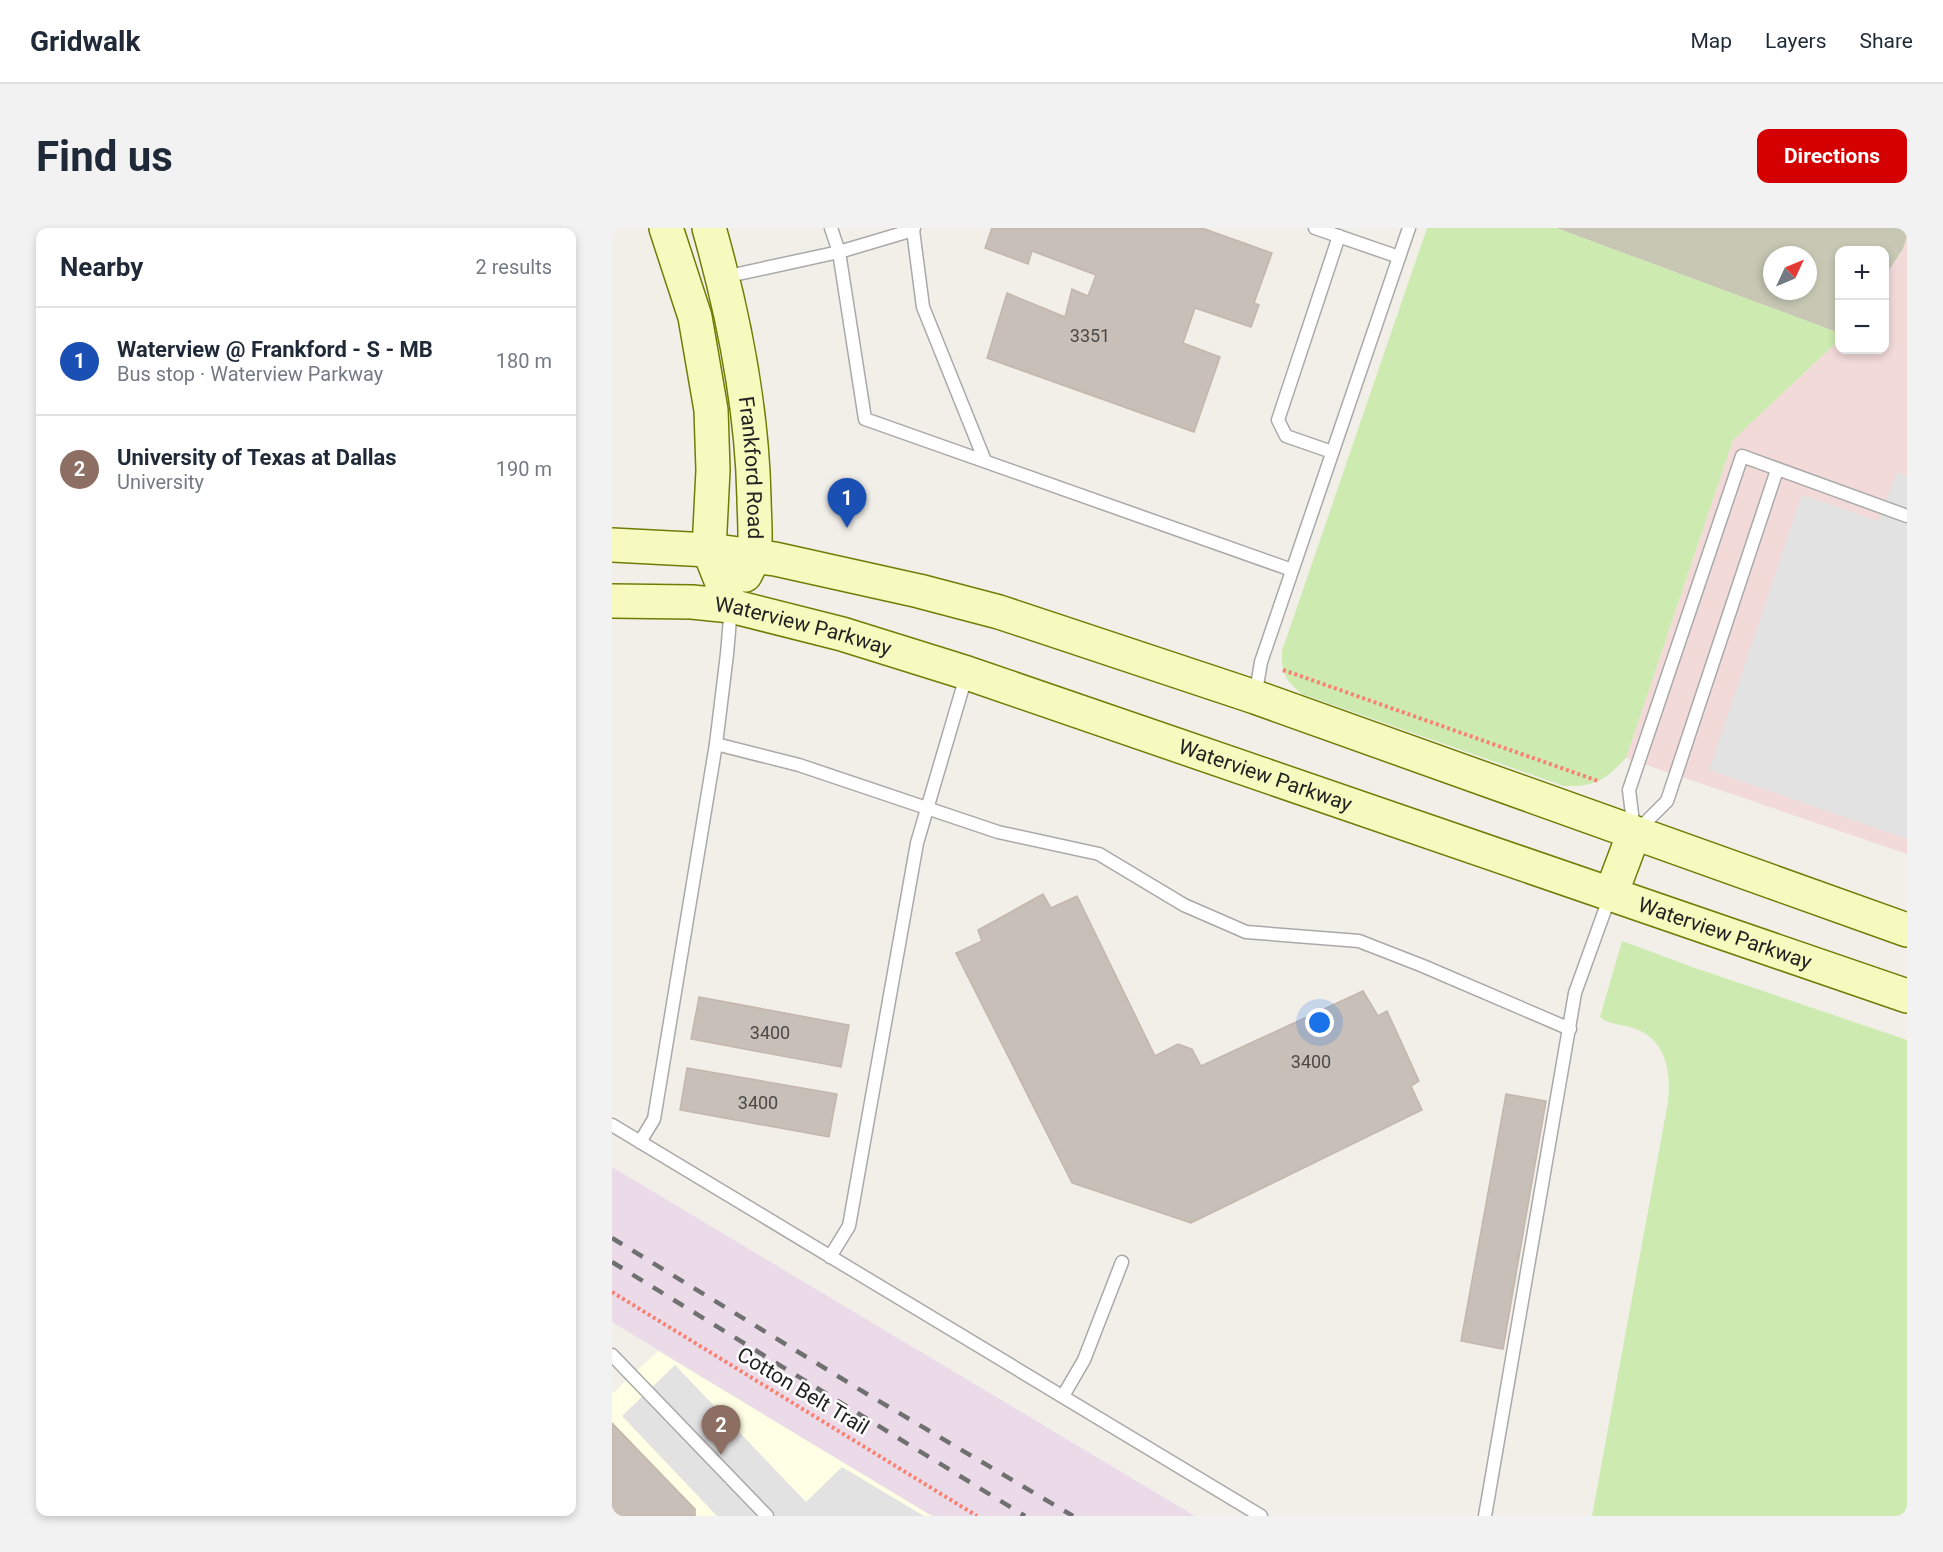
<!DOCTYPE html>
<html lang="en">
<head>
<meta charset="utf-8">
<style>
  body { margin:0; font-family:Roboto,sans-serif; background:#f2f2f3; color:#1f2937 }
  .controls { position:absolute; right:18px; top:18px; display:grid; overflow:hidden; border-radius:12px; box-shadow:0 3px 9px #0003 }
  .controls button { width:54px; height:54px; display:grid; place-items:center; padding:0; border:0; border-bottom:2px solid #e0e1e3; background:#fff; color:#1f2937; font:30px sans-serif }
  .compass { position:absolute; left:1151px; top:18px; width:54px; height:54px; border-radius:50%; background:#fff; box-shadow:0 3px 9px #0003; rotate:46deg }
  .you { position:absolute; left:708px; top:795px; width:21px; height:21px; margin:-15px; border:4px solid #fff; border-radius:50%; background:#1a73e8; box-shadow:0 0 0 9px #1a73e833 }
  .badge { display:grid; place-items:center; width:39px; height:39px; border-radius:50%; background:#d40000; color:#fff; font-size:20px; font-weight:700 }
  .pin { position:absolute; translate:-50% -50px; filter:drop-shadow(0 2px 3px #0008) }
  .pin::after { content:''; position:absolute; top:32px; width:21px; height:18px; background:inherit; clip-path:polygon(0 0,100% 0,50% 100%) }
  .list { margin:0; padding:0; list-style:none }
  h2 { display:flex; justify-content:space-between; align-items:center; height:78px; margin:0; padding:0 24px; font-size:26px }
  h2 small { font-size:20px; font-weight:400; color:#747a83 }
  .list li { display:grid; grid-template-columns:39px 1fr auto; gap:18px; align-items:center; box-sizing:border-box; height:108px; padding:0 24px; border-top:2px solid #e0e1e3 }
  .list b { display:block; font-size:22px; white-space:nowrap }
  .list p { margin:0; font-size:20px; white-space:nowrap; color:#747a83 }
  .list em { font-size:20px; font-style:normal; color:#747a83 }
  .map { position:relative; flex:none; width:1295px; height:1288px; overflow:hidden; border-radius:12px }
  header { display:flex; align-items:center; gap:36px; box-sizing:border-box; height:84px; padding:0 30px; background:#fff; border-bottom:2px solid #e0e1e3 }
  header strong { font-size:28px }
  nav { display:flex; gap:33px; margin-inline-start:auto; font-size:21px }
  .intro { display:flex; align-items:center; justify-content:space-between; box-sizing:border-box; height:144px; padding:0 36px }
  h1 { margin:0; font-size:42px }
  .button { padding:15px 27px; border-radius:12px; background:#d40000; color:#fff; font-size:21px; font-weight:700 }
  main { display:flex; gap:36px; padding:0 36px }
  aside { flex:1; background:#fff; border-radius:12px; box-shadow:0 3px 9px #0003 }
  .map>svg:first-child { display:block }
</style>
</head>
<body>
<header>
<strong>Gridwalk</strong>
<nav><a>Map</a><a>Layers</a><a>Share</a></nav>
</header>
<div class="intro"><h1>Find us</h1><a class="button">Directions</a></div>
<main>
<aside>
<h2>Nearby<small>2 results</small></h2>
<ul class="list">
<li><span class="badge" style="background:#1a4fb4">1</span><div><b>Waterview @ Frankford - S - MB</b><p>Bus stop · Waterview Parkway</p></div><em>180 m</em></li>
<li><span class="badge" style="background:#8d6e63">2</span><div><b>University of Texas at Dallas</b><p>University</p></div><em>190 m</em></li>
</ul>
</aside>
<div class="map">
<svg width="1295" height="1288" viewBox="0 0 1295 1288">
  <rect width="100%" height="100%" fill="#f2efe9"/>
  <!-- commercial -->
  <polygon fill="#f2dad9" points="1295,8 1295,626 1014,530 1121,212 1227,112 1228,122 1272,122 1273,48 1291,22"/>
  <!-- industrial -->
  <polygon fill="#ebdbe8" points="0,939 583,1288 319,1288 0,1094"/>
  <!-- education -->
  <polygon fill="#ffffe5" points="46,1123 320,1288 0,1288 0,1166"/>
  <!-- construction -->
  <path fill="#c7c7b4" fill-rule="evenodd" d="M944,0H1295V8L1291,21L1273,48L1272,22H1228L1227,105ZM1160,27H1196V63H1160Z"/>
  <!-- grass -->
  <g fill="#cdebb0">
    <path d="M815,0H944L1227,105V112L1121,212L1014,530C993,552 984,559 952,558L690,466C673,452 669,445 670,423Z"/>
    <path d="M1010,713L1083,740L1295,812V1288H980L1056,874C1059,845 1055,813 1024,801C1009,795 1002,799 988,789Z"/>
  </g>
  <!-- parking -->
  <g fill="#e2e2e2">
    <polygon points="1285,244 1295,248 1295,611 1097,542 1190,267 1266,293"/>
    <polygon points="63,1137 194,1274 230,1239 312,1288 105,1288 10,1188"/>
  </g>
  <!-- building -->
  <g fill="#c7bfb8" stroke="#c4b6ab" stroke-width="1.5">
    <polygon points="380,0 590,0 660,25 642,75 647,77 639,99 583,80 571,115 608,129 582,204 375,130 395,65 453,89 460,61 476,68 484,47 420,23 416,36 373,20"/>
    <polygon points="431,666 439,680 465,668 543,828 566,816 580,821 589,838 751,763 766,788 775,783 807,853 799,858 810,882 579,995 460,955 344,725 370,713 366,702"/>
    <polygon points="87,769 237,797 229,839 79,811"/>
    <polygon points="75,840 225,866 217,909 68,882"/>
    <polygon points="894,866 934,873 891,1121 849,1113"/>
    <polygon points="0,1195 83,1281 83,1288 0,1288"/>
  </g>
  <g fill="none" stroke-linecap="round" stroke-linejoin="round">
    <!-- lane casing -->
    <g stroke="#a9a9a9" stroke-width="15">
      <g id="lane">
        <polyline points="219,0 227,24 253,191 680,342"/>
        <polyline points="703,0 787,29"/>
        <polyline points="301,2 311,79 373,233"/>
        <polyline points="112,49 227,24 301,2 302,0"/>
        <polyline points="720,224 674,208 666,192 727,8"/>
        <polyline points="643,469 649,434 797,0"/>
        <polyline points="104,516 187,537 386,604 487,626 572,677 634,704 747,713 811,738 958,801"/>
        <polyline points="1022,602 1017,562 1130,228 1295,288"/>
        <polyline points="1025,603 1055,573 1165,242"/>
        <polyline points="0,897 649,1288"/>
        <polyline points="28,914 42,891 104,516 115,426 119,379"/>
        <polyline points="218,1029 237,998 305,615 355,445"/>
        <polyline points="0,1127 155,1288"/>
        <polyline points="451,1168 472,1132 510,1034"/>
        <polyline points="873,1288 963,765 998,668"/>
      </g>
    </g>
    <!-- secondary casing -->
    <g stroke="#707d05" stroke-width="36">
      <g id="secondary">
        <polyline points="54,0 83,89 99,182 101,242 97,322 119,378"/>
        <path id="s1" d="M97,0C122,88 140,179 142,270C142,285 145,317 141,330C139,336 136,341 133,347"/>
        <polyline points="0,317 97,322 163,331 307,363 387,384 643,469 1295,702"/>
        <path id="s2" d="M0,373L80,374L119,378L230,406L355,445L1295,768"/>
        <polyline points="999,666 1022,605"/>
      </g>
    </g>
    <!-- path -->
    <g stroke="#fa8072" stroke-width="4" stroke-dasharray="3 3" stroke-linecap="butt">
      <polyline points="671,442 986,553"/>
      <polyline points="0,1064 365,1288"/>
    </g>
    <!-- lane -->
    <use href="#lane" stroke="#fff" stroke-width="12"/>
    <!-- secondary -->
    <use href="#secondary" stroke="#f7fabf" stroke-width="33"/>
    <!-- rail -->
    <g stroke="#707070" stroke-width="4.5" stroke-dasharray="12 12" stroke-linecap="butt">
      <polyline points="0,1010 255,1166 461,1288"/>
      <polyline points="0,1034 413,1288"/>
    </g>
  </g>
  <g text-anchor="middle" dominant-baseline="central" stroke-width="5" stroke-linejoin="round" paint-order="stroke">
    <!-- number labels -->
    <g font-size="18" fill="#4b4948">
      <text x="478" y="107">3351</text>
      <text x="158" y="804">3400</text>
      <text x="699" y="833">3400</text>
      <text x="146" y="874">3400</text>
    </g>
    <!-- street labels -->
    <g font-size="21" fill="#222" stroke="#fff">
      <text stroke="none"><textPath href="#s1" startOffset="244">Frankford Road</textPath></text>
      <text stroke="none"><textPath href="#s2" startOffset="194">Waterview Parkway</textPath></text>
      <text stroke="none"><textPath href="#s2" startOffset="680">Waterview Parkway</textPath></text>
      <text stroke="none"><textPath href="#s2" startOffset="1166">Waterview Parkway</textPath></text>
      <text transform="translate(191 1163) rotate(31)">Cotton Belt Trail</text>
    </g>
  </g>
</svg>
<div class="controls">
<button>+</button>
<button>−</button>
</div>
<svg class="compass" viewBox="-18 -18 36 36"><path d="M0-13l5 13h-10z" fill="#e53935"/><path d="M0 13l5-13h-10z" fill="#747a83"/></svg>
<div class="you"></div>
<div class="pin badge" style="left:235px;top:300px;background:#1a4fb4">1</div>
<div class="pin badge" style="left:109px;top:1227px;background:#8d6e63">2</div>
</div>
</main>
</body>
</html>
